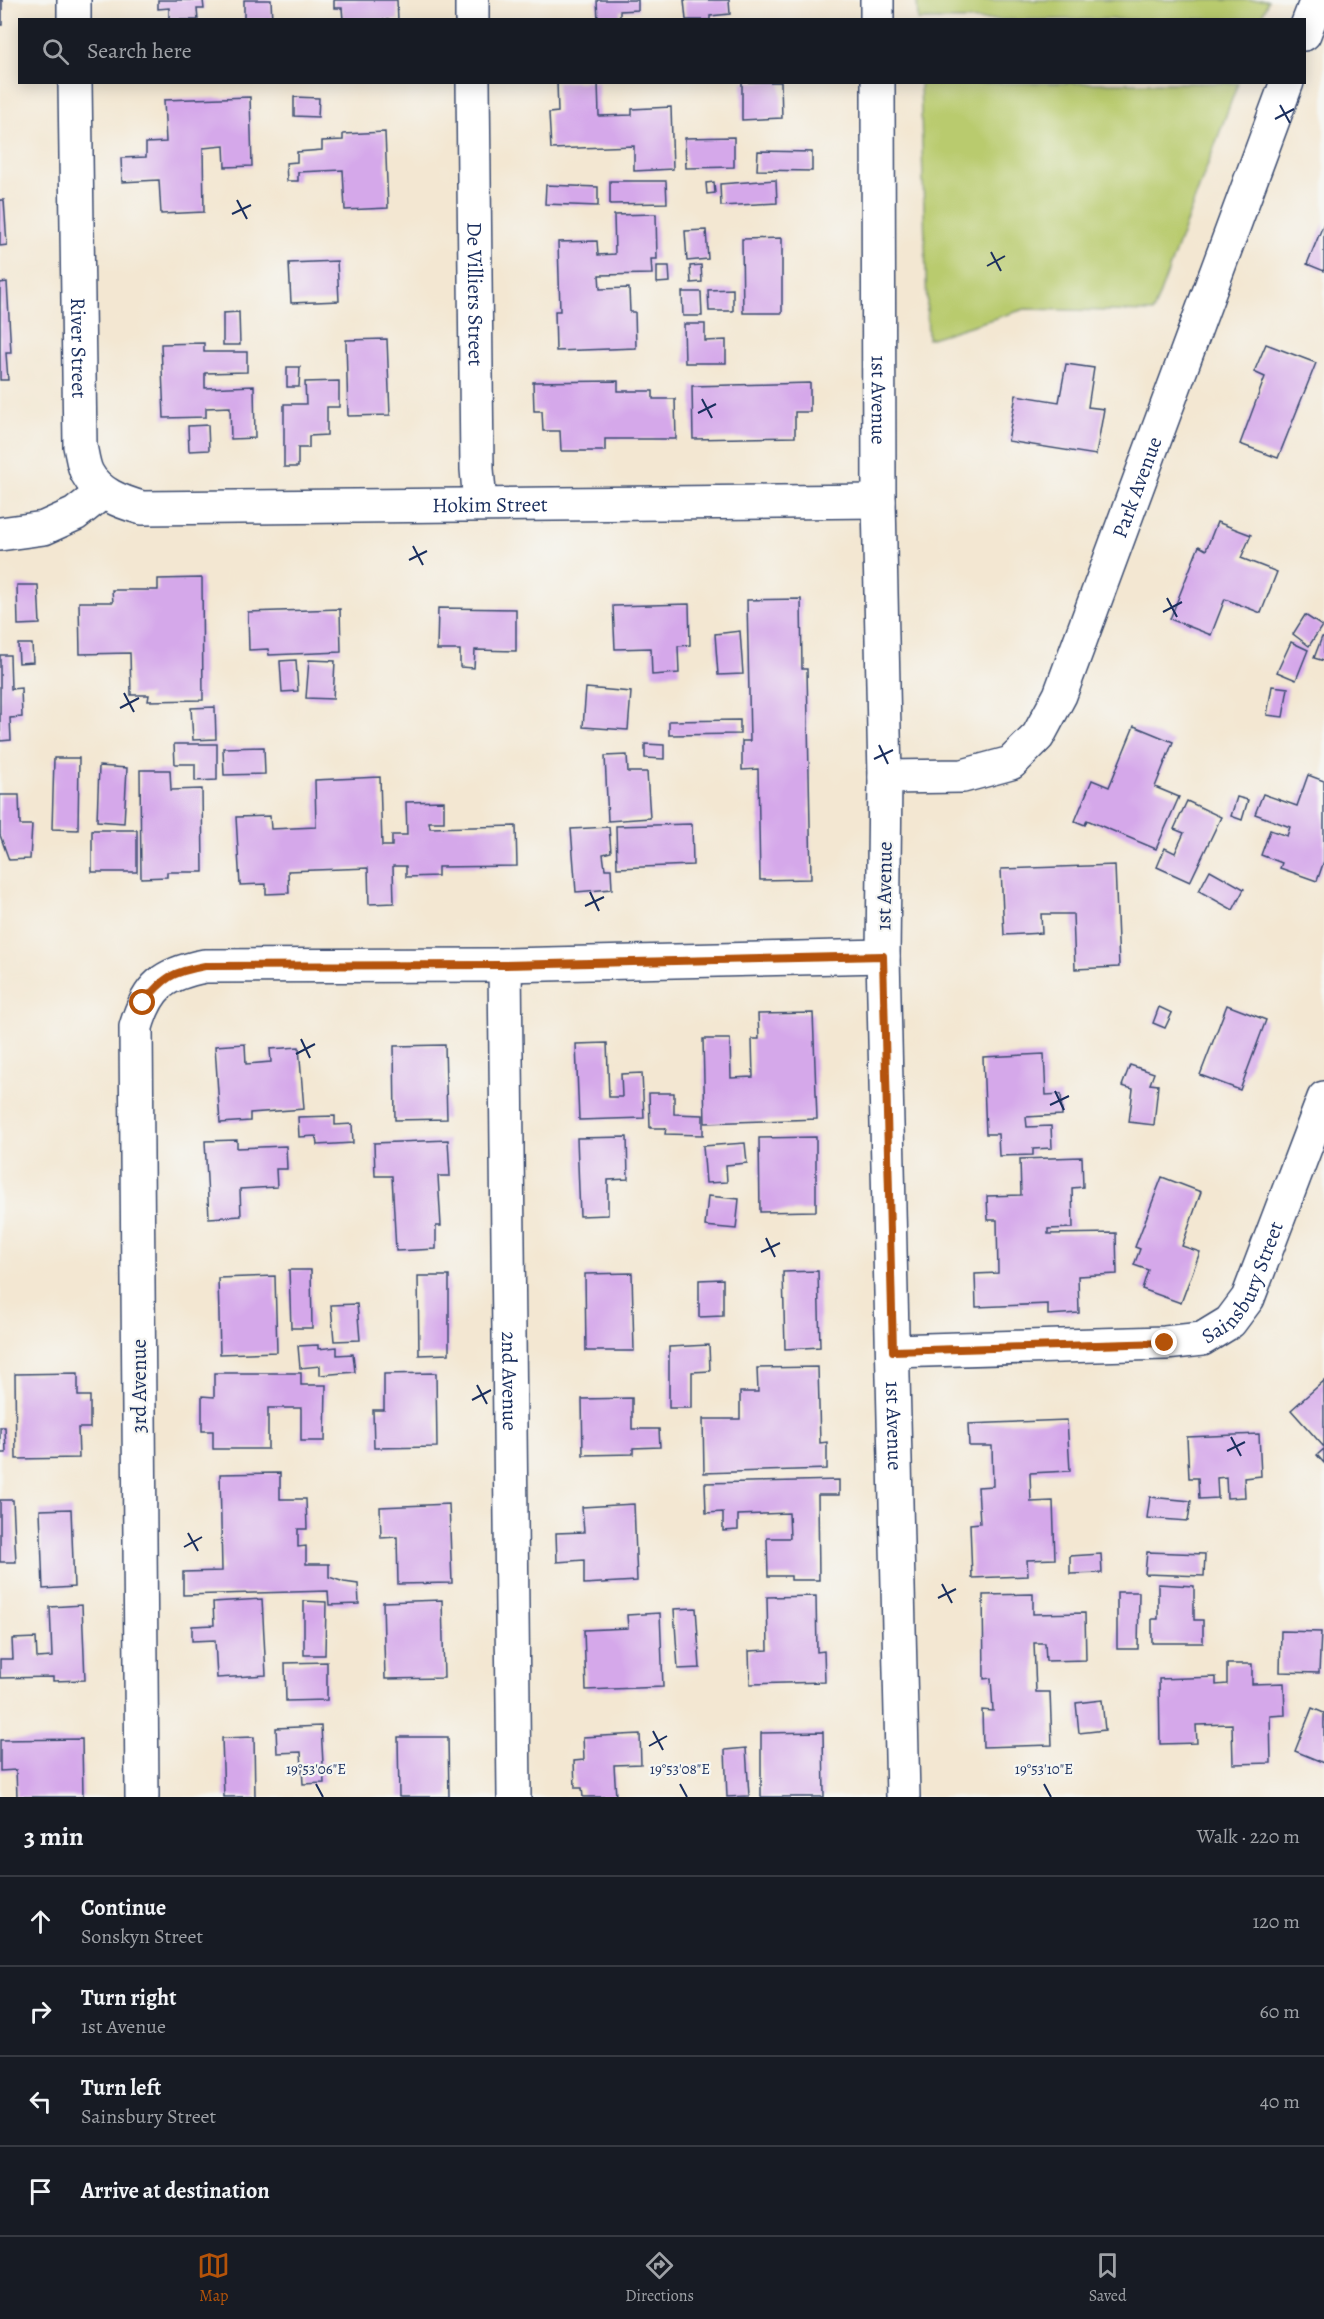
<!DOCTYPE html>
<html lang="en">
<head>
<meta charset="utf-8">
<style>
  body { margin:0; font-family:Alegreya,serif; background:#20242c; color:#f1f3f6 }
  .stop { position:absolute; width:18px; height:18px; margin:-14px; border:4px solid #b45309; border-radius:50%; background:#fff }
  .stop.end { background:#b45309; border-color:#fff; box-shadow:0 2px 6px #0008 }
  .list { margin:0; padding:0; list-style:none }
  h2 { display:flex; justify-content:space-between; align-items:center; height:78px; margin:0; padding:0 24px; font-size:26px }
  h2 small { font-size:20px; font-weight:400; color:#9ea1a6 }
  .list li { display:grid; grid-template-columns:39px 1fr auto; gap:18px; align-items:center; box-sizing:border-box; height:90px; padding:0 24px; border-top:2px solid #363941 }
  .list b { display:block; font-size:22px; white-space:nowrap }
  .list p { margin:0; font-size:20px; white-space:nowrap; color:#9ea1a6 }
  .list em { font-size:20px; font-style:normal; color:#9ea1a6 }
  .icon { flex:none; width:33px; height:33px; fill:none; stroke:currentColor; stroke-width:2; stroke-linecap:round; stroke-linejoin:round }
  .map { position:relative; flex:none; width:1324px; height:1797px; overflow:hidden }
  .search { position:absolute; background:#171b24; box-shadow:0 3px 15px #0003; left:18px; right:18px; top:18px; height:66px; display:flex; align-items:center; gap:15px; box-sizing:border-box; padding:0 21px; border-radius:0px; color:#9ea1a6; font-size:22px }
  .sheet { height:438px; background:#171b24 }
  nav { display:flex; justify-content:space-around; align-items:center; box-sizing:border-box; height:84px; border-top:2px solid #363941; background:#171b24; font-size:16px; color:#9ea1a6 }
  nav a { display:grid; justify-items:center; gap:3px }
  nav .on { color:#b45309 }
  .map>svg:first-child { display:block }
</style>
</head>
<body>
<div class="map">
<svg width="1324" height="1797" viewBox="0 0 1324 1797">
  <rect width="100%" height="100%" fill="#f6f6f2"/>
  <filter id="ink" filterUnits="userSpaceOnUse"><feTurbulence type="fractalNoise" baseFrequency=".0167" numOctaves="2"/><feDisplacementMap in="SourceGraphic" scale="12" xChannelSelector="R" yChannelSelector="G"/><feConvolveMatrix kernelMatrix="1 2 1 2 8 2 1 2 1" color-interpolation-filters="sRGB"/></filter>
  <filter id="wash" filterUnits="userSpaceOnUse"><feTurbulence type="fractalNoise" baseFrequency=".008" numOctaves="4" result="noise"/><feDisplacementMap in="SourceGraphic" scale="24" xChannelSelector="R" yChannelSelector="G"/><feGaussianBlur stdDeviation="1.35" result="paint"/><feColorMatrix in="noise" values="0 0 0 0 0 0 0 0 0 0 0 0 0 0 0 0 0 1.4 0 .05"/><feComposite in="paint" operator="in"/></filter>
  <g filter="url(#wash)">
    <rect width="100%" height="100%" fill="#f3e7d2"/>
    <!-- green -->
    <g fill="#b9cb6e" stroke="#6a7d66" stroke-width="1.5">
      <polygon points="917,0 1268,0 1261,19 918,20"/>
      <polygon points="920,83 1238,83 1153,312 1025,309 928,339"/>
    </g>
    <g id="blocks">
      <!-- building -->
      <g fill="#d5a8ea">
        <rect x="0" y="0" width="2" height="25"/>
        <polygon points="158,0 203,0 204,9 197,9 198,20 169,20 169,8 158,9"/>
        <polygon points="244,0 271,0 272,20 244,20"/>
        <polygon points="334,0 397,0 398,20 343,20 342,8 334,8"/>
        <polygon points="597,0 638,0 638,10 620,11 620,20 598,20"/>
        <polygon points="684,0 729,0 730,14 710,16 710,20 686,20"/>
        <polygon points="557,82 598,82 599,116 632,115 632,109 671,107 673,169 634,171 634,146 551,149 549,113 558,112"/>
        <polygon points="742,82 781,82 782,118 742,120"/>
        <polygon points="250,97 252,166 225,167 224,146 203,148 204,212 161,214 159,180 122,182 121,158 146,157 146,143 166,142 164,100"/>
        <polygon points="294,97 319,98 318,117 294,116"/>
        <polygon points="385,132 388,208 345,210 343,170 298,172 298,181 287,181 286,163 297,162 297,152 322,150 322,141 343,140 343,134"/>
        <polygon points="734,137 734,167 686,168 685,138"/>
        <polygon points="758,151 812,152 812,171 757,170"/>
        <polygon points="776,180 777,203 721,206 720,184"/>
        <polygon points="610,181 666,181 667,203 610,204"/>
        <polygon points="714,182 715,193 707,194 706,183"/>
        <polygon points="546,185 598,187 598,206 545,204"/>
        <polygon points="0,200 4,200 7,245 0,246"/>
        <polygon points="656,214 657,259 651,259 652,274 599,275 600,289 629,288 630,312 635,312 636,348 556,351 555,311 560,311 558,242 597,241 598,255 615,254 614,215"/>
        <polygon points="1324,223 1324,271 1307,264"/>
        <polygon points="706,230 708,259 687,261 685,231"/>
        <polygon points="782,238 782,313 743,313 742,239"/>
        <polygon points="337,261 339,301 291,303 289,263"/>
        <polygon points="701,265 702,282 691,283 690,266"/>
        <polygon points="657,266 669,266 670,282 657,283"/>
        <polygon points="7,282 11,353 6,353 8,380 0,380 0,283"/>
        <polygon points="733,289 733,311 709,311 708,290"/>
        <polygon points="682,292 701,292 702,316 683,316"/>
        <polygon points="239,312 240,345 223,345 223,313"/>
        <polygon points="684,324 705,324 705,341 726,340 726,363 685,363"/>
        <polygon points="387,339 390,415 348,416 346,340"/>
        <polygon points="204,343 204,352 247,352 247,372 205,373 205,388 254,386 255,438 231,439 230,407 206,408 206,417 164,418 161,344"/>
        <polygon points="1266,344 1316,363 1278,458 1240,444 1265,377 1254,372"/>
        <polygon points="1066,364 1094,368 1088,407 1104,409 1096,455 1008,441 1016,395 1059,402"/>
        <polygon points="287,367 300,367 299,387 287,387"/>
        <polygon points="339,381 339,407 327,407 327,435 309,436 309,448 298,448 298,467 284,467 284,404 306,404 305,382"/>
        <polygon points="618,381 618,391 653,391 653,399 675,399 676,439 605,439 605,451 561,451 560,431 543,431 542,411 534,411 533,382"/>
        <polygon points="810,383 810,412 795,412 795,437 693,439 692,386"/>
        <polygon points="208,425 209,450 189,451 188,426"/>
        <polygon points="1217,522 1251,535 1241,558 1277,572 1261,613 1225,599 1211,635 1170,619 1199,546 1206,550"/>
        <polygon points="202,578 203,700 148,701 149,695 131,695 130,653 80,654 79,602 113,602 112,590 158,590 158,579"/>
        <polygon points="17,585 38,585 40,624 18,625"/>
        <polygon points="801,599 802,669 807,669 811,879 760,880 758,769 742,770 742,741 750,741 747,600"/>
        <polygon points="689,604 690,645 678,646 679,673 652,675 651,648 615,649 613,606"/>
        <polygon points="438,608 516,609 516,651 475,650 474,668 460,667 460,650 437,650"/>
        <polygon points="340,609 341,652 269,655 268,649 249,650 248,612"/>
        <polygon points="1305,615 1322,626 1309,646 1293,634"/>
        <polygon points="740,631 743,674 718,675 715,634"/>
        <polygon points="1322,637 1324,637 1324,661 1314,658"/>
        <polygon points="1291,642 1308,650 1296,680 1277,672"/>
        <polygon points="18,644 32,644 33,662 19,663"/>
        <polygon points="0,655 10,655 11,689 21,688 22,717 10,718 11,740 0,741"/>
        <polygon points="296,660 298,691 282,692 280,661"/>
        <polygon points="309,660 335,661 333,699 306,698"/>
        <polygon points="1272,686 1288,688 1283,717 1267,715"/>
        <polygon points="586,688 631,692 628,730 583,727"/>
        <polygon points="215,707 216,739 193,740 191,708"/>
        <polygon points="740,720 740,734 669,735 669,721"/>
        <polygon points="1134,726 1173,742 1155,787 1179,797 1156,849 1087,820 1085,825 1075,821 1092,780 1109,787"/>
        <polygon points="174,744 217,744 217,780 195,781 195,764 175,764"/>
        <polygon points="645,744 664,745 664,759 645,758"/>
        <polygon points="264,747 265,774 224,775 223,748"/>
        <polygon points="627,755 628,772 647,772 650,818 608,821 605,756"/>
        <polygon points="54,758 79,758 78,830 52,829"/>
        <polygon points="99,766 127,768 124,823 97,821"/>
        <polygon points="140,770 170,770 171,790 202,789 203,872 167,872 167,877 141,878"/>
        <polygon points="1308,775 1324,781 1324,861 1317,881 1280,868 1282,863 1261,855 1270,830 1287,836 1290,827 1255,814 1263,794 1297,806"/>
        <polygon points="380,777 382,846 392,846 392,835 407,835 406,802 444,801 444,822 429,822 430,828 516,826 517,866 438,867 438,876 406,877 406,866 393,866 394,903 369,904 368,868 288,871 289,893 266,894 266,884 240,885 236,817 270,816 271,829 316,827 315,780"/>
        <polygon points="0,795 19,795 20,825 32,825 30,859 9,860 0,835"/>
        <polygon points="1237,797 1248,800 1242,820 1231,816"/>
        <polygon points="1187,801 1221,817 1190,882 1157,867 1165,848 1175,853 1184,833 1174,829"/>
        <polygon points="692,824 693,865 617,868 616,826"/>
        <polygon points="609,827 611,852 603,854 605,869 611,869 612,889 576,892 571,829"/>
        <rect x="92" y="830" width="45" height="42"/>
        <polygon points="1115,865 1119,967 1075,969 1073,914 1041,914 1042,933 1004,935 1001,869"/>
        <polygon points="1210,870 1244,889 1233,910 1199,891"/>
        <polygon points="1227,1005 1266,1020 1240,1090 1200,1075"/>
        <polygon points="1159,1007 1172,1013 1165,1028 1153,1023"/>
        <polygon points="813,1013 817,1119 705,1123 703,1039 730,1039 731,1078 753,1077 752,1039 759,1039 758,1014"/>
        <polygon points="607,1043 609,1097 622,1097 621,1074 642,1073 644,1118 579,1120 576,1044"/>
        <polygon points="245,1044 246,1064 271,1062 270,1049 299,1047 304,1109 250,1113 250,1121 220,1123 215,1046"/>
        <polygon points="445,1045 447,1119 395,1120 394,1046"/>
        <polygon points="1044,1054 1046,1095 1061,1094 1062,1115 1026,1117 1027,1127 1051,1126 1052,1148 1033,1149 1033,1155 999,1156 998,1134 986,1134 983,1057"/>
        <polygon points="1130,1065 1154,1073 1150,1084 1158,1085 1154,1125 1129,1122 1133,1089 1122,1086"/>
        <polygon points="649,1093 674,1093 674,1114 703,1115 703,1135 665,1134 666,1128 650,1128"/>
        <polygon points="335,1116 335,1125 352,1124 353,1143 317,1145 316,1136 299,1137 298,1117"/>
        <polygon points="627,1137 628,1179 608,1180 608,1215 580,1216 577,1138"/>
        <polygon points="816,1137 816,1211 760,1212 759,1138"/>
        <polygon points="237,1140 237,1148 286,1146 287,1169 276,1169 277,1187 240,1189 241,1216 209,1218 205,1141"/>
        <polygon points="448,1140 450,1176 438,1176 441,1226 436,1226 436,1249 396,1251 392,1176 375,1176 374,1143"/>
        <polygon points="745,1143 747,1163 726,1165 727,1182 706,1183 703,1146"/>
        <polygon points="1082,1157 1083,1187 1072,1188 1073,1228 1048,1229 1048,1234 1116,1233 1117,1274 1078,1276 1079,1313 1048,1315 1048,1304 976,1307 975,1274 998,1273 997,1220 988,1220 987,1196 1021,1195 1020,1159"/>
        <polygon points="1162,1177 1201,1192 1182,1246 1200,1252 1181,1303 1142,1289 1148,1270 1134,1265 1140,1249 1135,1247"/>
        <polygon points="708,1196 739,1199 736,1229 705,1226"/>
        <polygon points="289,1270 311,1270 312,1328 291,1328"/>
        <polygon points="818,1271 820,1347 785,1349 783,1272"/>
        <polygon points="632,1273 634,1351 586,1351 585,1274"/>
        <polygon points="275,1276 277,1352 220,1354 218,1278"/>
        <polygon points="418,1276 449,1276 449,1354 419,1355"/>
        <polygon points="723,1279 723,1316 699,1317 699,1280"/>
        <polygon points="357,1304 360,1340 334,1341 331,1305"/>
        <polygon points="318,1345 318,1349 337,1347 337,1355 353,1354 355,1372 320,1375 320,1366 300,1368 298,1346"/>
        <polygon points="709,1345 710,1371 692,1372 692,1408 669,1408 669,1347"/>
        <polygon points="818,1367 820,1443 827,1442 827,1469 704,1473 703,1419 740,1419 740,1392 758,1392 757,1368"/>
        <polygon points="78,1373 78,1396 90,1396 90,1428 78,1428 79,1458 16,1459 15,1374"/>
        <polygon points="214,1373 301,1373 301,1385 326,1385 325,1441 301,1441 301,1408 268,1408 268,1449 213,1449 213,1431 202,1431 202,1396 214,1397"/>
        <polygon points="436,1373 437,1447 374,1448 373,1410 384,1410 384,1374"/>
        <polygon points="1324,1381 1324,1447 1291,1410"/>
        <polygon points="632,1398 632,1429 659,1429 660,1447 633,1448 633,1454 583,1455 582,1399"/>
        <polygon points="1067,1420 1070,1471 1030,1473 1031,1502 1053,1501 1055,1559 1027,1560 1028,1576 972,1578 970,1524 980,1523 978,1487 993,1486 992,1446 969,1446 968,1424"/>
        <polygon points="0,1427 5,1427 6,1453 0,1453"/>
        <polygon points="1259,1434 1261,1476 1244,1478 1245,1497 1227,1498 1226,1477 1217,1478 1218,1498 1199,1499 1198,1478 1189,1478 1187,1437"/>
        <polygon points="1324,1449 1324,1463 1317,1455"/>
        <polygon points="280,1473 280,1499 306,1499 307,1529 298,1529 298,1547 306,1546 306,1564 329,1564 329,1577 344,1582 358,1584 359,1604 329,1605 328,1591 183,1595 183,1572 222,1571 220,1474"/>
        <polygon points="839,1480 839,1495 818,1495 819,1580 791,1580 791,1576 768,1576 767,1538 790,1538 789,1513 738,1515 738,1530 723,1531 723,1512 706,1513 705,1483"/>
        <polygon points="1150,1497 1191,1501 1188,1521 1147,1518"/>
        <polygon points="0,1500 13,1500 16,1562 0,1562"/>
        <polygon points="449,1504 452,1583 398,1584 397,1537 381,1538 380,1507"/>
        <polygon points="634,1504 637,1581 584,1584 584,1560 557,1562 556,1533 584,1532 582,1507"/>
        <polygon points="71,1509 74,1587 43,1589 40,1510"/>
        <polygon points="1147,1552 1205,1554 1204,1576 1145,1574"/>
        <polygon points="1101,1554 1102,1573 1070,1574 1070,1556"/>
        <polygon points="1158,1584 1194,1586 1194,1620 1203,1620 1203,1643 1152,1643 1152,1619 1158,1619"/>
        <polygon points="1117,1592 1139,1592 1138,1649 1117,1649"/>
        <polygon points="1033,1594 1033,1614 1085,1613 1086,1660 1046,1661 1045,1643 1034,1643 1036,1692 1050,1692 1052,1745 983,1747 982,1710 993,1711 991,1678 984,1679 983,1595"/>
        <polygon points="816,1596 817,1652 824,1651 825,1682 750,1684 749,1651 768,1650 767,1597"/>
        <polygon points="262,1599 266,1675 217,1678 215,1640 192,1641 192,1626 214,1625 213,1602"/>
        <polygon points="442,1600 444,1678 385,1679 383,1602"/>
        <polygon points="304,1601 326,1602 325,1655 304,1655"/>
        <polygon points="82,1605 85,1680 53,1681 53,1677 0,1678 0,1659 13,1659 12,1639 36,1638 37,1658 52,1657 50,1607"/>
        <polygon points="696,1608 700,1668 678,1669 674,1609"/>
        <polygon points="660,1613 663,1687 586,1690 584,1630 628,1628 627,1615"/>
        <polygon points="1281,1631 1321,1632 1319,1673 1280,1672"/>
        <polygon points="327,1662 327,1700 286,1701 285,1663"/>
        <polygon points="1227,1664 1252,1664 1252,1684 1284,1683 1285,1715 1270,1716 1271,1763 1233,1764 1232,1724 1196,1725 1197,1743 1160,1744 1159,1679 1216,1677 1216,1685 1227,1684"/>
        <polygon points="1102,1700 1105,1730 1079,1733 1076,1703"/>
        <polygon points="1312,1708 1324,1713 1324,1763 1295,1751"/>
        <polygon points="321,1726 324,1783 303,1784 301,1752 277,1753 276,1728"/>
        <polygon points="823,1732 824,1797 761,1797 761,1733"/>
        <polygon points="640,1734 641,1764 614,1765 616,1797 583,1797 582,1788 575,1788 574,1761 584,1760 583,1737"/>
        <polygon points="254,1737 255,1797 224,1797 222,1738"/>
        <polygon points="398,1737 448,1737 449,1797 399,1797"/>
        <polygon points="82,1739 83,1797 17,1797 16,1770 0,1771 0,1740"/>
        <polygon points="746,1748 749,1796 727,1797 725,1750"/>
      </g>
    </g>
  </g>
  <g filter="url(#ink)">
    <use href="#blocks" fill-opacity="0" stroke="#3b4b6f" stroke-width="1.5"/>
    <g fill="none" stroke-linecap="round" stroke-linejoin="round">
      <!-- street casing -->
      <g stroke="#3b4b6f" stroke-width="36">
        <g id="street">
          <polyline points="74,0 74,20"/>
          <polyline points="472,0 472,20"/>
          <polyline points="877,0 877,20"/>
          <polyline points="1304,34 1317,0"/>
          <path id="s1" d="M75,82L80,446C82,454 83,465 87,473C98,494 121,502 142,508L879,501"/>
          <path id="s2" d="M473,82L477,469L480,504"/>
          <path id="s3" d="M878,82L879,501L885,777L883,956L903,1797"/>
          <polyline points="0,534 44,528 75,514 103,492"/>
          <path id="s4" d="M885,777L963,776L1011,763L1038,736L1060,695L1287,82"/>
          <path id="s5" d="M505,965L514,1797"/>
          <path id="s6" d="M893,1351L1165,1343L1202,1339L1230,1322L1248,1298L1324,1098"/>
          <path d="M142,1797L136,1027C148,986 163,974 205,966L505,965L883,956"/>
        </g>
      </g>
      <!-- street -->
      <use href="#street" stroke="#fff" stroke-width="33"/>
    </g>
  </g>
  <g fill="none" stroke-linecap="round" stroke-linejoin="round" filter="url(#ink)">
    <!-- route -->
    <path stroke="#b45309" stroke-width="8" d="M143,1003C164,977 172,972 205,966L505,965L883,956L893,1351L1165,1343"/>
  </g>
  <!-- ticks -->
  <path fill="none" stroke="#1b2f5e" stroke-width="2" d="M1280,105L1290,123M1275,119L1294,109M237,200L247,219M232,214L251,205M991,252L1001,271M987,266L1005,256M702,399L712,418M698,413L716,404M413,546L423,565M409,560L427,551M1167,598L1177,617M1163,612L1182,602M124,693L134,712M120,708L139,698M879,745L888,764M874,759L893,750M590,892L599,911M585,906L604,897M301,1039L310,1058M296,1054L315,1044M1055,1091L1064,1110M1050,1105L1069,1096M766,1238L775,1257M761,1252L780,1243M477,1385L487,1404M472,1400L491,1390M1231,1437L1241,1456M1227,1451L1245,1442M188,1533L198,1551M184,1547L202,1537M942,1584L952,1603M938,1598L956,1589M653,1731L663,1750M649,1746L667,1736M316,1784L323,1797M680,1784L687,1797M1044,1784L1051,1797"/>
  <g text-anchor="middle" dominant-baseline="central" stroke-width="4.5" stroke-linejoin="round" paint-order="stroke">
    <!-- street labels -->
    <g font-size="21" fill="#1b2f5e" stroke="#f6f6f2">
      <text stroke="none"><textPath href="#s2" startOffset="212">De Villiers Street</textPath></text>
      <text stroke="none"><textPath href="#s1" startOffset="266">River Street</textPath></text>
      <text stroke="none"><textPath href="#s3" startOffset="318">1st Avenue</textPath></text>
      <text stroke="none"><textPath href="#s4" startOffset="434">Park Avenue</textPath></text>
      <text stroke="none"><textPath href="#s1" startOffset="807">Hokim Street</textPath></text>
      <text transform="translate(884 886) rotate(-89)">1st Avenue</text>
      <text stroke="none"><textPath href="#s6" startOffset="382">Sainsbury Street</textPath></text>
      <text stroke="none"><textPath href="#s5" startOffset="416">2nd Avenue</textPath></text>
      <text transform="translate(139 1386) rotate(-90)">3rd Avenue</text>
      <text stroke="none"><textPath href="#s3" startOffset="1344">1st Avenue</textPath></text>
    </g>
  </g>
  <g font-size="15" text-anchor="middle" fill="#1b2f5e" stroke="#f6f6f2" stroke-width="4.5" stroke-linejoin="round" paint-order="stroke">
    <text x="316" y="1774">19°53'06"E</text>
    <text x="680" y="1774">19°53'08"E</text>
    <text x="1044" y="1774">19°53'10"E</text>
  </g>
</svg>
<div class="stop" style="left:143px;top:1003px"></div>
<div class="stop end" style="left:1165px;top:1343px"></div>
<div class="search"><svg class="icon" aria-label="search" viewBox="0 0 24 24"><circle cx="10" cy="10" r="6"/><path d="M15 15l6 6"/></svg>Search here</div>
</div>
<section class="sheet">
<h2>3 min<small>Walk · 220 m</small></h2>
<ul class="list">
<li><svg class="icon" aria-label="ahead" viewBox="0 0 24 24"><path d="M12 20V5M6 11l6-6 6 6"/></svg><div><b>Continue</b><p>Sonskyn Street</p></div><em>120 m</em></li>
<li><svg class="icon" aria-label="right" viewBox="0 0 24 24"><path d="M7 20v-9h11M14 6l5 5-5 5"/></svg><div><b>Turn right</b><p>1st Avenue</p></div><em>60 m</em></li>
<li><svg class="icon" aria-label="left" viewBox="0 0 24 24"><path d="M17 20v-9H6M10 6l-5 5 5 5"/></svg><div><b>Turn left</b><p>Sainsbury Street</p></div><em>40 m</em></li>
<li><svg class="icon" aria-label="arrive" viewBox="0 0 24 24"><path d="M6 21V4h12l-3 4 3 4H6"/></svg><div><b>Arrive at destination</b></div></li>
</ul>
</section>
<nav>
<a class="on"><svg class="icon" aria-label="map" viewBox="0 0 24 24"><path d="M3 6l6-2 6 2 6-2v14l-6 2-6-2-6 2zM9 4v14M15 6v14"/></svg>Map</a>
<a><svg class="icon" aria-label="directions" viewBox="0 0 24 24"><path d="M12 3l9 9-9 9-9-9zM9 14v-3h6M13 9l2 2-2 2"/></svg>Directions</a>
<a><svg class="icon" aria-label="saved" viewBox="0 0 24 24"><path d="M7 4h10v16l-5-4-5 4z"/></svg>Saved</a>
</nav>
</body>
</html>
